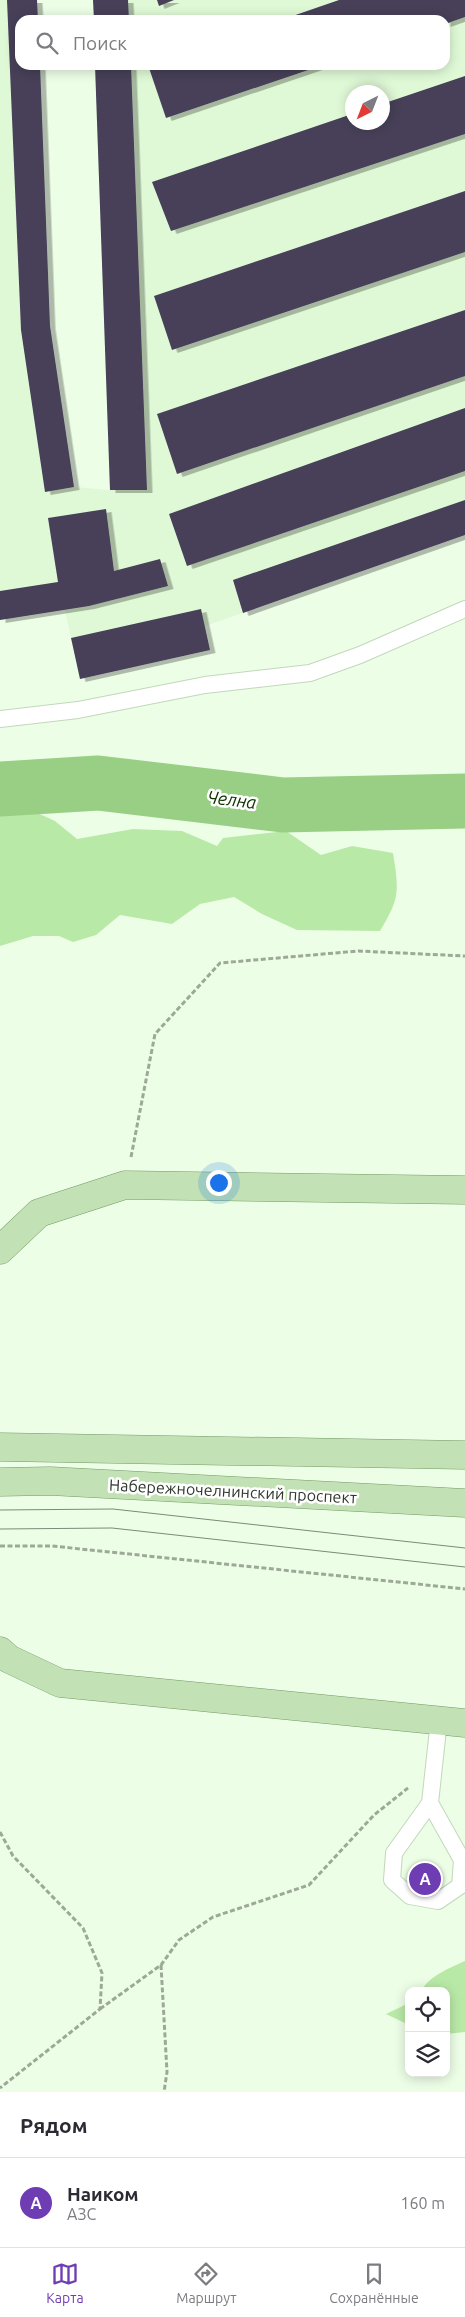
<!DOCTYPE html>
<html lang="ru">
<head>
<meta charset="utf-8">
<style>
  body { margin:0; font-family:Ubuntu,sans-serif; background:#f2f2f3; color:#2b2b33 }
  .controls { position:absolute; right:15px; bottom:15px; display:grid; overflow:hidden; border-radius:10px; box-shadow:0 2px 12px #0003 }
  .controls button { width:45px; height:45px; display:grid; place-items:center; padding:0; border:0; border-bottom:1px solid #e1e1e2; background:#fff; color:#2b2b33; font:25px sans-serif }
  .compass { position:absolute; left:345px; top:85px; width:45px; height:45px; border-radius:50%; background:#fff; box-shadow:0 2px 12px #0003; rotate:222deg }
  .you { position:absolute; left:218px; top:1182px; width:18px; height:18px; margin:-12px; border:4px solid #fff; border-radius:50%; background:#1a73e8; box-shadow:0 0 0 8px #1a73e833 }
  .badge { display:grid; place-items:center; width:32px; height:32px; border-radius:50%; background:#6e3db4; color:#fff; font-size:16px; font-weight:700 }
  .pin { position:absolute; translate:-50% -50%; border:2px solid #fff; box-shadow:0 1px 5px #0006 }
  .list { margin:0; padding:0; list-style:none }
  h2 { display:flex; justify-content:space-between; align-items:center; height:65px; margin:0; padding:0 20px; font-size:21px }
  h2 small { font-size:16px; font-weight:400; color:#7c7c81 }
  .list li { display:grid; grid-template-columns:32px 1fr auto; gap:15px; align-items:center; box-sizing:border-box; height:90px; padding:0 20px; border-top:1px solid #e1e1e2 }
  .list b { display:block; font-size:19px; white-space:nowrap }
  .list p { margin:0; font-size:16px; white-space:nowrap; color:#7c7c81 }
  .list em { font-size:16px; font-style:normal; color:#7c7c81 }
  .icon { flex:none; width:28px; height:28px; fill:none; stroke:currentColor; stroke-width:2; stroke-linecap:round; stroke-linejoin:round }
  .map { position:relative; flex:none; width:465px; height:2092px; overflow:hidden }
  .search { position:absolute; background:#fff; box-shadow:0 2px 12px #0003; left:15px; right:15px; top:15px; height:55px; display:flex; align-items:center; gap:12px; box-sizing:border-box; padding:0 18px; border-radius:15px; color:#7c7c81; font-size:19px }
  .sheet { height:155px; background:#fff }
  nav { display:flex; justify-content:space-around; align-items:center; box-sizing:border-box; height:70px; border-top:1px solid #e1e1e2; background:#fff; font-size:14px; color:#7c7c81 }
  nav a { display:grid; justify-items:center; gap:2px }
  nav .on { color:#6e3db4 }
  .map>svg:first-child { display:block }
</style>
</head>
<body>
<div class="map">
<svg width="465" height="2092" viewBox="0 0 465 2092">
  <defs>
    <filter id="shadow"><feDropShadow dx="5.5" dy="3" stdDeviation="0" flood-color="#0004"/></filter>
  </defs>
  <rect width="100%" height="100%" fill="#edfee7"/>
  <!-- built -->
  <path fill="#dff9d6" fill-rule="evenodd" d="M0,0H37L20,20V65H40L50,326L74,487L110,490L95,65H445V20H94L93,0H465V535L205,626L210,650L80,679L65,610L0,620ZM352,92H382V122H352Z"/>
  <!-- green -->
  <g fill="#b9e9a7">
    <path d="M31,810L55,821L77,839L133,829L182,831L217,846L223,838L286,831L321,855L352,846L393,853C399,891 400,898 380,931L297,930L262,914L234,897L200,904L172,924L120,915L96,935L73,942L59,936H33L0,946V814Z"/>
    <path d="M465,1961V2032L446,2034V1991H421C429,1976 450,1968 465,1961Z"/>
    <polygon points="409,2003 409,2025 386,2014"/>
  </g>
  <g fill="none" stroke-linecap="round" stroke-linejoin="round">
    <!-- river -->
    <polyline stroke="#99cf84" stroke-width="55" points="0,789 98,783 283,805 465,801"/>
  </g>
  <!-- building -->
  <g fill="#463f58" filter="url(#shadow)">
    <polygon points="7,0 37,0 38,20 20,20 20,65 40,65 50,326 74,487 45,492 21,330"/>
    <polygon points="93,0 128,0 129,20 94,20"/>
    <polygon points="157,0 174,0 159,6"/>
    <polygon points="339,0 465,0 465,17 445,24 445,20 281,20"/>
    <polygon points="95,65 131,65 147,490 110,490"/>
    <polygon points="148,65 323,65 166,118"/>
    <polygon points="465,76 465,134 171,231 152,182 352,114 352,122 382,122 382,104"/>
    <polygon points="465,191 465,252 172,350 154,296"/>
    <polygon points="465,310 465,376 177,474 157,414"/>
    <polygon points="465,408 465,471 187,566 169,514"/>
    <polygon points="465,500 465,535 243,613 233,580"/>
    <polygon points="106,509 114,571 160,559 168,586 89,606 0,620 0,591 58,582 48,518"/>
    <polygon points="201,609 210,650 80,679 71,638"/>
  </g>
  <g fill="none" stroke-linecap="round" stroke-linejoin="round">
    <!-- lane casing -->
    <g stroke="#c2d7bb" stroke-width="18">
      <g id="lane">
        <polyline points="0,719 78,710 205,685 310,673 360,655 465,609"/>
        <polyline points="430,1803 462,1860 460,1886 438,1901 410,1896 392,1880 394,1853 430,1803 439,1720"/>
      </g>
    </g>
    <!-- primary casing -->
    <g stroke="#749a66" stroke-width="29">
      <g id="primary">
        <polyline points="0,1250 39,1213 125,1185 465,1190"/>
        <polyline points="0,1447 465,1455"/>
        <polyline points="0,1482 50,1481 465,1503"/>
        <polyline points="0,1651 9,1659 60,1683 465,1723"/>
      </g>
    </g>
    <!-- path -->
    <g stroke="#9ca997" stroke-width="3" stroke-dasharray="5 2.5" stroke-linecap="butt">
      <polyline points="131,1157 155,1034 220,963 358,951 465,956"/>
      <polyline points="0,1546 52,1546 465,1589"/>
      <polyline points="0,1832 13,1856 83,1928 102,1973 100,2009 0,2088"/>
      <polyline points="161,1965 167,2072 164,2092"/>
      <polyline points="100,2009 161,1965 179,1940 213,1917 309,1885 374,1815 408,1788"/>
    </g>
    <!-- lane -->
    <use href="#lane" stroke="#fff" stroke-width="16"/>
    <!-- primary -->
    <use href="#primary" stroke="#c2e2b6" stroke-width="28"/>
    <!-- tram -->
    <g stroke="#7d8979" stroke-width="1">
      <polyline points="0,1510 113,1509 465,1548"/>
      <polyline points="0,1529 112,1528 465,1567"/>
    </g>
  </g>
  <g text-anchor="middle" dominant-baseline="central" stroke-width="5" stroke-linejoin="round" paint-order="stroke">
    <!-- street labels -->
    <g font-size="16" fill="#30382d" stroke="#fff">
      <text transform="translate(233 1491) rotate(3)">Набережночелнинский проспект</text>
    </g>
    <!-- water labels -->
    <g font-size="18" font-style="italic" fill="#103300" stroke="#fff">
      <text transform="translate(232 799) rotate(7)">Челна</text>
    </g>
  </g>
</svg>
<div class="controls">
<button><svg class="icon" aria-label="locate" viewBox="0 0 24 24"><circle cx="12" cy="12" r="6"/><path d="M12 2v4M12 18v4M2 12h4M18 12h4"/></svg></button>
<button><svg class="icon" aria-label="layers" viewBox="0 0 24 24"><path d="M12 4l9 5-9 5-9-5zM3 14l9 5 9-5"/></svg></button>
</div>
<svg class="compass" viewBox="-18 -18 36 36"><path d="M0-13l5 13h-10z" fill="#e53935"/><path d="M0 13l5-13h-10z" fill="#7c7c81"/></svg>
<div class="you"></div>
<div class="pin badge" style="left:425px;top:1879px">A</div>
<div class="search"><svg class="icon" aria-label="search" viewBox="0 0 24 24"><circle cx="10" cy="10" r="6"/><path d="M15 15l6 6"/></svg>Поиск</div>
</div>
<section class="sheet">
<h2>Рядом<small></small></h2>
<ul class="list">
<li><span class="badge">A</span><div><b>Наиком</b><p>АЗС</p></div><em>160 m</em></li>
</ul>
</section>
<nav>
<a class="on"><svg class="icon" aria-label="map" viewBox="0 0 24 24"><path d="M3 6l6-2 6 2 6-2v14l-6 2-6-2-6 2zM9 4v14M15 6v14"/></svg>Карта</a>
<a><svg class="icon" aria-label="directions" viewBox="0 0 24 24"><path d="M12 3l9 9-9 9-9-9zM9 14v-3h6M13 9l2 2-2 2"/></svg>Маршрут</a>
<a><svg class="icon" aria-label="saved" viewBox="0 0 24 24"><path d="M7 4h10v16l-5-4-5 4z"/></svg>Сохранённые</a>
</nav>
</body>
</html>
